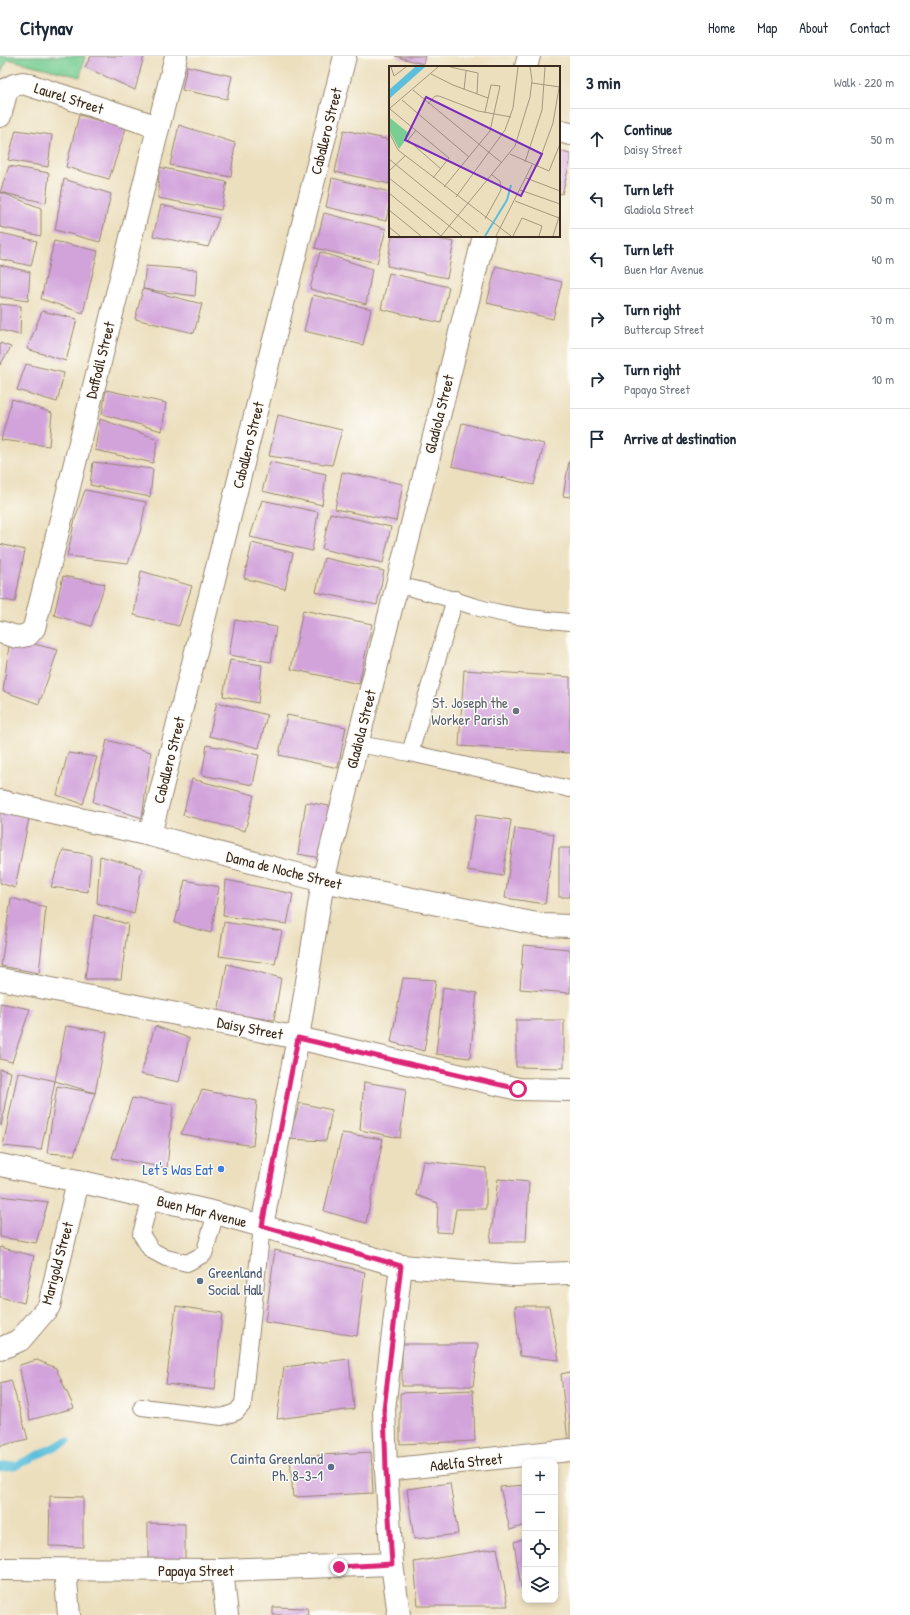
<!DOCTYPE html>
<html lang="en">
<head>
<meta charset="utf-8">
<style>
  body { margin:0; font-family:"Patrick Hand",sans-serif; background:#f2f2f3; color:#1f2937 }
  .controls { position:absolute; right:12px; bottom:12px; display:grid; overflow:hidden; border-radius:8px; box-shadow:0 2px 6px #0003 }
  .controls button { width:36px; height:36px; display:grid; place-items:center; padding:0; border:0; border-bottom:1px solid #e0e1e3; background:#fff; color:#1f2937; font:20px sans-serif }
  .stop { position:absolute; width:12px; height:12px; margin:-9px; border:3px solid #db2777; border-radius:50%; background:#fff }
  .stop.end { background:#db2777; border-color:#fff; box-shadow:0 1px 4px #0008 }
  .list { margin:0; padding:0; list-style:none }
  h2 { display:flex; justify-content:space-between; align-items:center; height:52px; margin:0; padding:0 16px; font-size:17px }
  h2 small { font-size:13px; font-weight:400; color:#747a83 }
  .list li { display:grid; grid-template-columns:26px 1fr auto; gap:12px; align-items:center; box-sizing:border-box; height:60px; padding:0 16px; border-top:1px solid #e0e1e3 }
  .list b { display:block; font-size:15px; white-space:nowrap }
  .list p { margin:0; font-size:13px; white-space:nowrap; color:#747a83 }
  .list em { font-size:13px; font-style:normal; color:#747a83 }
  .icon { flex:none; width:22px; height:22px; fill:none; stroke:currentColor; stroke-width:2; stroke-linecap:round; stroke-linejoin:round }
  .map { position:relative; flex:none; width:570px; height:1559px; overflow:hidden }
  header { display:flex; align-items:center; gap:24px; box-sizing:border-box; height:56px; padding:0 20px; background:#fff; border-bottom:1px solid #e0e1e3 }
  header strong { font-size:19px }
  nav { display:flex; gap:22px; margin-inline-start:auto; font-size:14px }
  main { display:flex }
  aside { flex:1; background:#fff }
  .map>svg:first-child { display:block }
</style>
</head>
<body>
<header>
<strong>Citynav</strong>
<nav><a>Home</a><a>Map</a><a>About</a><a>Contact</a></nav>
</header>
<main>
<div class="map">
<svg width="570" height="1559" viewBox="0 0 570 1559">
  <rect width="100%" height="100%" fill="#fdfcf7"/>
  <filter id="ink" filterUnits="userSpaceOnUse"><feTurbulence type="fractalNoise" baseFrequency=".025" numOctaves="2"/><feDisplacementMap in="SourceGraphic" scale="8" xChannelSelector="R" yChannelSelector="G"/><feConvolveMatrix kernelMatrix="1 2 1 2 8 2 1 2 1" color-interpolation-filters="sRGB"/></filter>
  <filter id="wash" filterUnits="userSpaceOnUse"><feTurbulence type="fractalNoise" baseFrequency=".012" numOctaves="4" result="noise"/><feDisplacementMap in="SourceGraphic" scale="16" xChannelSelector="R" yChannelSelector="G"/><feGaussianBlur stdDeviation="0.9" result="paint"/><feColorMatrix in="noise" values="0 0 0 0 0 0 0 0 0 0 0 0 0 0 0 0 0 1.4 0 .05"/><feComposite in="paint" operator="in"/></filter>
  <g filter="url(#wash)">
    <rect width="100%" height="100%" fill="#ecdfbe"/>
    <!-- green -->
    <polygon fill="#78ce93" stroke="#5a7c58" points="0,0 85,0 80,21 8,3 0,18"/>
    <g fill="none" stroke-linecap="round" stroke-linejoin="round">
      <!-- stream -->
      <polyline stroke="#5cbfdb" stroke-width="8" points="0,1411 17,1409 67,1385"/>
    </g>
    <g id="blocks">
      <!-- building -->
      <g fill="#d2a3db">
        <polygon points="91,0 144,0 135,34 85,11"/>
        <polygon points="395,0 425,0 423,8"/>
        <polygon points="187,10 232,20 227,43 182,34"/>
        <polygon points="79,59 126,72 109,123 66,111"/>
        <polygon points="179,69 235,87 231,121 170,109"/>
        <polygon points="16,74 52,79 48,111 8,104"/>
        <polygon points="344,74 390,84 390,128 335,116"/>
        <polygon points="559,95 570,98 570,106 562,138 559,137"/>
        <polygon points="9,110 49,117 46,147 0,136"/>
        <polygon points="159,111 227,126 221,154 158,142"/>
        <polygon points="332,122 390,136 390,146 386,165 326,151"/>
        <polygon points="64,123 111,138 100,186 55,174"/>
        <polygon points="0,136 41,152 41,180 0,171"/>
        <polygon points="161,149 219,162 208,191 153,180"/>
        <polygon points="324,157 386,173 377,207 315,192"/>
        <polygon points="0,177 37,185 31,210 0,203"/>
        <polygon points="392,180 422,180 454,186 447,222 387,210"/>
        <polygon points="54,185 98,195 83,257 41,243"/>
        <polygon points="320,196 372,213 366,248 310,233"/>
        <polygon points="0,209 30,216 28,245 0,241"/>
        <polygon points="146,210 197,214 195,240 143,233 202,248 194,277 135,263 143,233"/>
        <polygon points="496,210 562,226 553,263 487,247"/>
        <polygon points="389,217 449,231 441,267 381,253"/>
        <polygon points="313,239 371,253 363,289 304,275"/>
        <polygon points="0,248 21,250 20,279 0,274"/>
        <polygon points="42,255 77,263 66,305 27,293"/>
        <polygon points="0,287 11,291 0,309"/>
        <polygon points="26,308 64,317 57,346 17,334"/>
        <polygon points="106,334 166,347 162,375 102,358"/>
        <polygon points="12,343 52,357 49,390 1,384"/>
        <polygon points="278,359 342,374 332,409 269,400"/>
        <polygon points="100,363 158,383 153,407 95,394"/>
        <polygon points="462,367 544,388 534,429 452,410"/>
        <polygon points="569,405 570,406 570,441 563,440"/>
        <polygon points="93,406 153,413 150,441 90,429"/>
        <polygon points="270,406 326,418 322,449 262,435"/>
        <polygon points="342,416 403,428 396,465 335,453"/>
        <polygon points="85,434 146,446 140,476 128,507 67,500 75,463"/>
        <polygon points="262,444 318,456 312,495 250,481"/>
        <polygon points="330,457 391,471 383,507 322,493"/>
        <polygon points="252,487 293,497 285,533 244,522"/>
        <polygon points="0,488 25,494 15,546 0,543"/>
        <polygon points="324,502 384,515 377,549 316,536"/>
        <polygon points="141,515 192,530 179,570 134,559"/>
        <polygon points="63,520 105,528 91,570 54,559"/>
        <polygon points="303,554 372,568 359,628 291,613"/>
        <polygon points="235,564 276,571 271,606 229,599"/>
        <polygon points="10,582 58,594 39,648 3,635"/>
        <polygon points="230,604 262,609 258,647 223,640"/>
        <polygon points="464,614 570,621 570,697 459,690"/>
        <polygon points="217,646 267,659 259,692 209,680"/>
        <polygon points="287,659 346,671 338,712 279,699"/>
        <polygon points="107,684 151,696 142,762 93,746"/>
        <polygon points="207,689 259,699 253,729 202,719"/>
        <polygon points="68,697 97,701 83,748 57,739"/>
        <polygon points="192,723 254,739 245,775 183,759"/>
        <polygon points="306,746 335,751 326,803 298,798"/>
        <polygon points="0,755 29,762 15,832 0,827"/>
        <polygon points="476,759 511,764 503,820 467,814"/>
        <polygon points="515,772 554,778 545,848 505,842"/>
        <rect x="559" y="792" width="11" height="49"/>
        <polygon points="63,794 91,799 88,836 51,831"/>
        <polygon points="100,800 142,812 134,858 97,847"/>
        <polygon points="185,824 219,831 211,877 175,867"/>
        <polygon points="226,824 293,838 287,868 223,860"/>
        <polygon points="11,842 46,851 39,917 1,910"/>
        <polygon points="94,859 128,868 121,923 85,923"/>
        <polygon points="224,866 282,875 275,908 219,900"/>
        <polygon points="523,889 570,893 570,937 520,933"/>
        <polygon points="227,908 281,922 274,964 218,957"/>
        <polygon points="403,922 436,924 424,995 391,986"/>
        <polygon points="443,931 477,937 470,1002 436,998"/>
        <polygon points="0,947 30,953 12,1006 0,1003"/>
        <polygon points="516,964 564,964 564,1012 516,1011"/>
        <polygon points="66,970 107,976 95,1037 74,1099 47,1097 57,1030 95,1037 55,1025"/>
        <polygon points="155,970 189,982 179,1026 141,1018"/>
        <polygon points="0,1013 11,1016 1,1070 0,1069"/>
        <polygon points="18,1016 55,1025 41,1094 3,1090"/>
        <polygon points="364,1026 406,1033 400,1082 360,1074"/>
        <polygon points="202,1034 257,1045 253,1090 181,1078"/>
        <polygon points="132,1042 173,1049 167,1112 112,1102"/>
        <polygon points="300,1047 332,1054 326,1085 288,1083"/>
        <polygon points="342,1077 383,1083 366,1167 324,1155"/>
        <polygon points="423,1105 486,1112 486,1153 456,1153 452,1177 437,1176 438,1147 416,1139"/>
        <polygon points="498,1123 529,1126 526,1186 490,1186"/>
        <polygon points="0,1140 48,1146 36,1187 0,1181"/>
        <polygon points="0,1191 34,1200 24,1247 0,1241"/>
        <polygon points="275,1194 365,1216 357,1280 265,1266"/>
        <polygon points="176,1250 222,1257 215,1334 166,1328"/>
        <polygon points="515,1250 549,1250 559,1304 520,1300"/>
        <polygon points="402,1288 478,1288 473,1330 402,1330"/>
        <polygon points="349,1303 354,1353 277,1363 284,1311"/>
        <polygon points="37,1304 56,1312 74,1352 30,1364 19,1309"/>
        <polygon points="570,1316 570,1385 568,1386 561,1318"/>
        <polygon points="11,1324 28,1383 0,1390 0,1327"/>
        <polygon points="473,1334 475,1385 400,1388 400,1337"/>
        <polygon points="371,1396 373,1437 293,1441 290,1401"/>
        <polygon points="450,1427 458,1478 414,1483 407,1433"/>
        <polygon points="525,1429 525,1469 510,1474 500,1431"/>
        <polygon points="50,1440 83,1441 83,1491 49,1490"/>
        <polygon points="148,1467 185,1468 185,1512 148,1511"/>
        <polygon points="525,1482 525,1532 521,1532 514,1486"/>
        <polygon points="497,1492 508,1550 418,1550 414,1506"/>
        <polygon points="273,1551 307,1552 308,1559 273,1559"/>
      </g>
    </g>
  </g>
  <g filter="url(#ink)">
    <use href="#blocks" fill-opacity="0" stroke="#94846e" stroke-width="1"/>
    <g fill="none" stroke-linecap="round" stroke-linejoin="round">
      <!-- service casing -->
      <g stroke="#94846e" stroke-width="18">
        <g id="service">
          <path d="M397,529C424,534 450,543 476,551C506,560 539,563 570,566"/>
          <polyline points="357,688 410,697 455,543"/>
          <polyline points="410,697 570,733"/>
          <polyline points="151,1142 141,1178 151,1194 166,1202 187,1207 204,1198 216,1157"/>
          <polyline points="142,1351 222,1361 236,1356 243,1348 262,1170"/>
        </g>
      </g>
      <!-- minor casing -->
      <g stroke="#94846e" stroke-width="24">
        <g id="minor">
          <polyline points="526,11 529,0"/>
          <polyline points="0,60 7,33 14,29 23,27 158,71"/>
          <polyline points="559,75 570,78"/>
          <polyline points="0,576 17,581 28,579 34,572 176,0"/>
          <polyline points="0,745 150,779 323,825 542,869 570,870"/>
          <polyline points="150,779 345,0"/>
          <polyline points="0,923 298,982 518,1033 570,1034"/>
          <polyline points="262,1170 298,982 323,825 484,180"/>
          <polyline points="0,1293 20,1284 49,1250 78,1125"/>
          <polyline points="386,1414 570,1394"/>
          <polyline points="0,1513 222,1514 392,1508"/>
          <polyline points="65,1514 69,1559"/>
          <polyline points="222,1514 227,1559"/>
          <polyline points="399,1559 392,1508 386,1414 384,1353 401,1210"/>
        </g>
      </g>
      <!-- tertiary casing -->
      <g stroke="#94846e" stroke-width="24">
        <polyline id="tertiary" points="0,1109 78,1125 216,1157 401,1210 514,1219 570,1217"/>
      </g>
      <!-- service -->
      <use href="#service" stroke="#fff" stroke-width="16"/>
      <!-- minor -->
      <use href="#minor" stroke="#fff" stroke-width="22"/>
      <!-- tertiary -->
      <use href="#tertiary" stroke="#fff" stroke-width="22"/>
    </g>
  </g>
  <g fill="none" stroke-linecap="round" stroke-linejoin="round" filter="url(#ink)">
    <!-- route -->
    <polyline stroke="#db2777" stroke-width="5" points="339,1511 392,1508 386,1414 384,1353 401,1210 262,1170 298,982 518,1033"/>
  </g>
  <!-- markers -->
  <circle fill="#6b7280" stroke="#fdfcf7" stroke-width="1.5" cx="516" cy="655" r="4"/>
  <circle fill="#3f7fe0" stroke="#fdfcf7" stroke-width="1.5" cx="221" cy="1113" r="4"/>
  <g fill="#5c6f8a" stroke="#fdfcf7" stroke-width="1.5">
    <circle cx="200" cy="1225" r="4"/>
    <circle cx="331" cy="1411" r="4"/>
  </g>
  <g text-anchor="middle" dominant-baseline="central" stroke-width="3" stroke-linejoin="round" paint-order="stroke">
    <!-- street labels -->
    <g font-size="15" fill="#3b2a1e" stroke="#fdfcf7">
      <text transform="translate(69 42) rotate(18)">Laurel Street</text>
      <text transform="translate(326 75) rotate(-76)">Caballero Street</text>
      <text transform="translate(100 304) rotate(-76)">Daffodil Street</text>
      <text transform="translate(439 358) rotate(-76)">Gladiola Street</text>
      <text transform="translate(248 389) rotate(-76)">Caballero Street</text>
      <text transform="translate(361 673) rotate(-76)">Gladiola Street</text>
      <text transform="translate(169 704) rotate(-76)">Caballero Street</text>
      <text transform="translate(284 814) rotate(14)">Dama de Noche Street</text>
      <text transform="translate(250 972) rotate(11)">Daisy Street</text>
      <text transform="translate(202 1155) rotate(14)">Buen Mar Avenue</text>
      <text transform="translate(57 1207) rotate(-75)">Marigold Street</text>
      <text transform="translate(466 1406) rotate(-6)">Adelfa Street</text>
      <text x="196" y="1514">Papaya Street</text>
    </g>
    <!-- worship labels -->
    <g font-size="15" fill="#5b616d" stroke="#fdfcf7" text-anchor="end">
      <text x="508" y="646">St. Joseph the<tspan x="508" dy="17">Worker Parish</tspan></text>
    </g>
    <!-- shop labels -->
    <g font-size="15" fill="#366cbe" stroke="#fdfcf7" text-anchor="end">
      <text x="213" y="1113">Let's Was Eat</text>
    </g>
    <!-- service labels -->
    <g font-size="15" fill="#4e5e75" stroke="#fdfcf7" text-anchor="start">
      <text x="208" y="1216">Greenland<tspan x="208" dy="17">Social Hall</tspan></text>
      <text x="323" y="1402" text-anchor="end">Cainta Greenland<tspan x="323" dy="17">Ph. 8-3-1</tspan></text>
    </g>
  </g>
  <!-- overview -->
  <g transform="translate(389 10)">
    <rect width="171" height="171" fill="#ecdfbe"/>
    <path d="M1,52L21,68L10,83L0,64Z" fill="#78ce93"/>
    <path d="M26,1H36L0,33V24Z" fill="#5cbfdb"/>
    <path fill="none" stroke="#5cbfdb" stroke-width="2" d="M96,170L118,134L122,119"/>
    <path fill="none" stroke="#a5977e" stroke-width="1" d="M2,1L5,10L17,1M61,1L89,7L88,28M42,8L64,19L99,32M143,17L171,21M24,24L113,97M75,24L77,5M13,34L80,91M39,38L46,30H50L89,45L122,51M0,43L49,1M1,43L60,92L44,112M27,64L19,74L52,103M0,66L9,84L122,170M121,88L160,105L171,78M0,93L89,166M136,96L153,44L156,1M148,101L164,57L171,16M0,105L16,90M0,112L73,170M137,112L171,125M55,121L101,65L111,20L102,19L96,46M131,124L171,138M0,127L52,170M67,131L116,64L124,42L129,1M126,135L170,152M0,144L32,170M96,153L112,124L111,115L103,109M0,161L11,170M52,170L126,80L141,31L143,14L141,1M107,170L143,99M124,170L133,152L153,160L150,170M164,170L171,148"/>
    <path fill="#7b2cbf" fill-opacity="0.15" stroke="#7b2cbf" stroke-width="2" d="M37,31L153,88L132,130L16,74Z"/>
    <rect width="171" height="171" fill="none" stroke="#3b2a1e" stroke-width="2"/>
  </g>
</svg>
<div class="controls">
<button>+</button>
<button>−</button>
<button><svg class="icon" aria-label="locate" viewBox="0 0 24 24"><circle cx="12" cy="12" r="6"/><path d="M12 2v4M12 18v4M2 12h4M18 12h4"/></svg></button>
<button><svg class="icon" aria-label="layers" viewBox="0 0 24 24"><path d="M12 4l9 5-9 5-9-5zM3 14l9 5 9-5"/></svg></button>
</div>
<div class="stop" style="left:518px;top:1033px"></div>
<div class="stop end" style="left:339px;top:1511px"></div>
</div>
<aside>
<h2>3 min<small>Walk · 220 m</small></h2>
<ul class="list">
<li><svg class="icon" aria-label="ahead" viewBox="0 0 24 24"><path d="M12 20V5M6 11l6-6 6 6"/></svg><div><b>Continue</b><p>Daisy Street</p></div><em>50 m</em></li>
<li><svg class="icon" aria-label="left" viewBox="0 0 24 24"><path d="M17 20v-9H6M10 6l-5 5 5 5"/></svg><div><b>Turn left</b><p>Gladiola Street</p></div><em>50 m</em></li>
<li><svg class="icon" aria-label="left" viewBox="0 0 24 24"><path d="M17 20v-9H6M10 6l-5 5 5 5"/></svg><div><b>Turn left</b><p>Buen Mar Avenue</p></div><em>40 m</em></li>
<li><svg class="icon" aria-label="right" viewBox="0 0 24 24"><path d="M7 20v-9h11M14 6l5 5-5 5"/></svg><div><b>Turn right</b><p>Buttercup Street</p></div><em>70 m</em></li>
<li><svg class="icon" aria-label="right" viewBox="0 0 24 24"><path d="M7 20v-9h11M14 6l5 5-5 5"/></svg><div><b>Turn right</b><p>Papaya Street</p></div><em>10 m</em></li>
<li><svg class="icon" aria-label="arrive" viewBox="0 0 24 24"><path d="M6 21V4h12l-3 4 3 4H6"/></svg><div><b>Arrive at destination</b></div></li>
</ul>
</aside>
</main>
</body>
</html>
